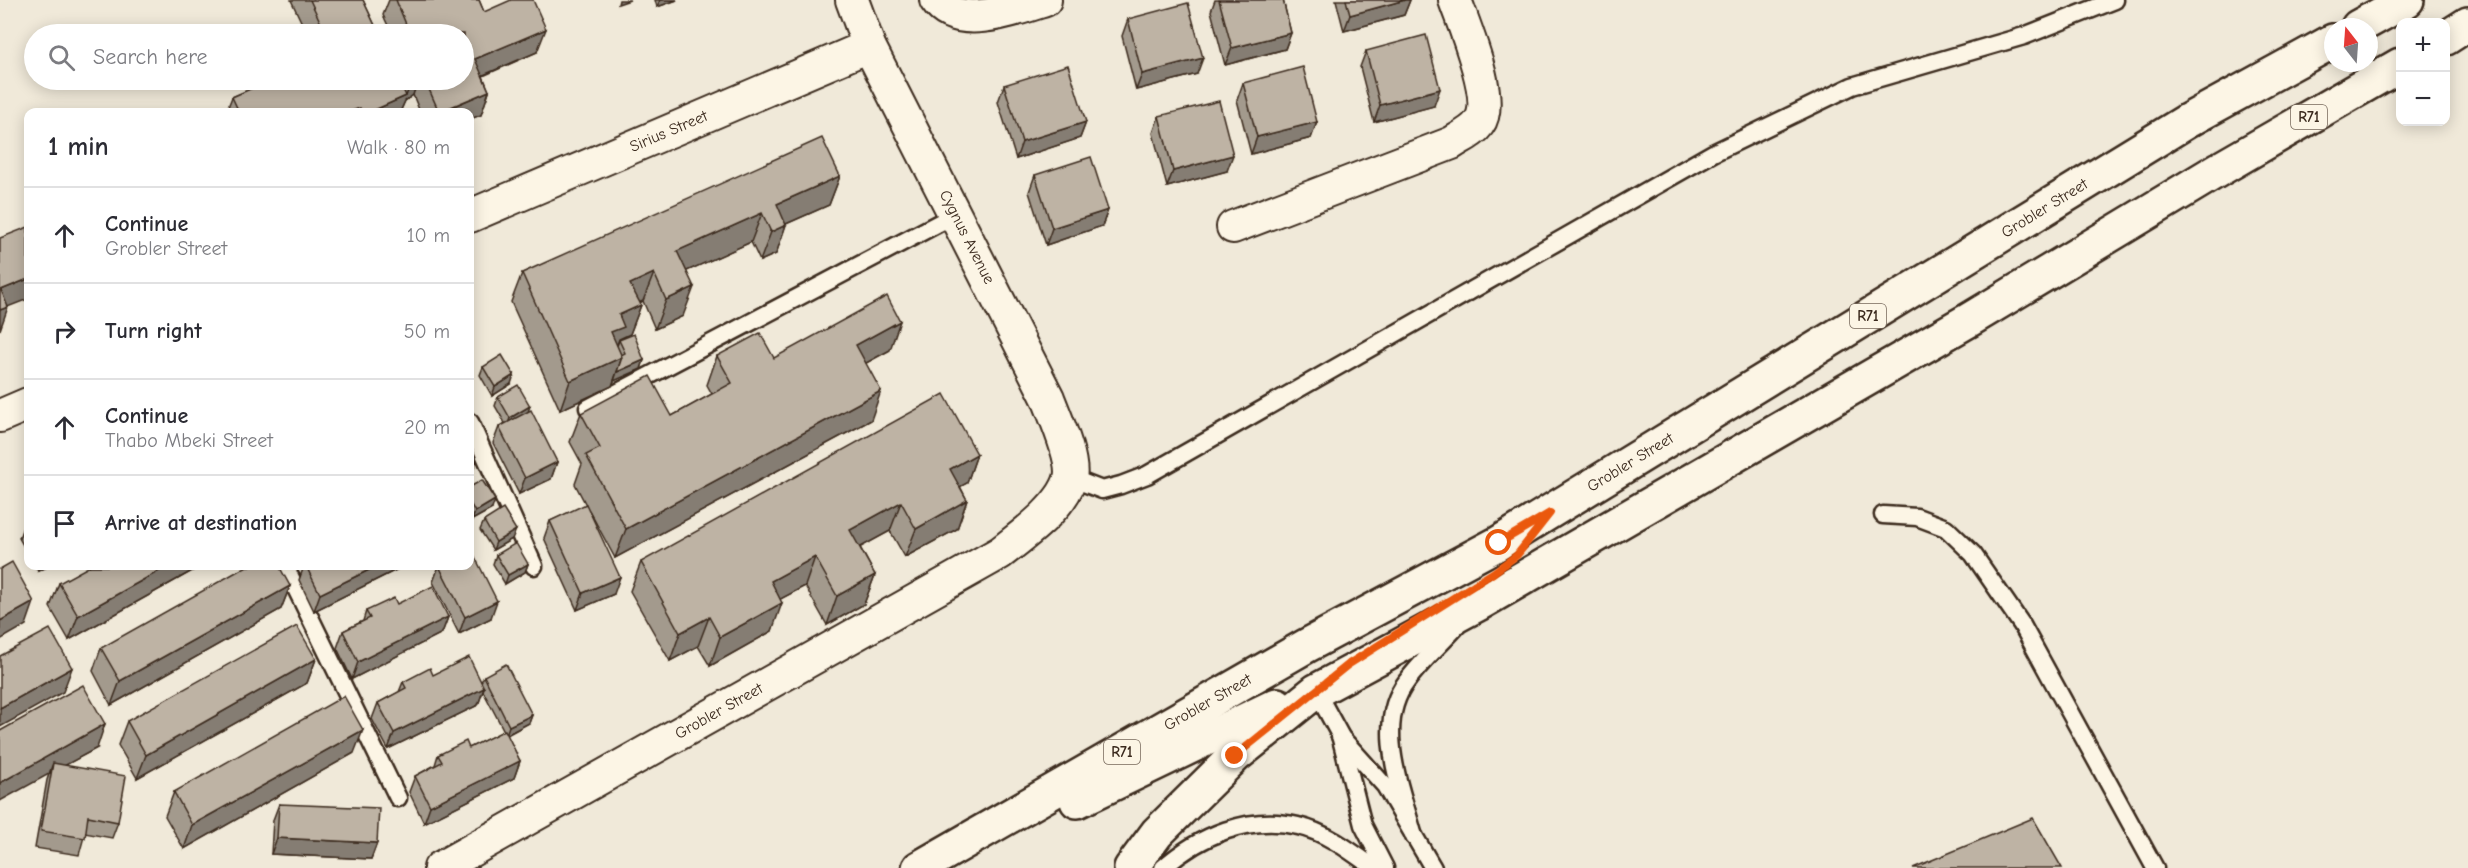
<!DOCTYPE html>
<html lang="en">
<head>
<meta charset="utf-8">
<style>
  body { margin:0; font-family:"Comic Neue",sans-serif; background:#f2f2f3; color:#2b2b33 }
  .controls { position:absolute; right:18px; top:18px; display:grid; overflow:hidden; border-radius:12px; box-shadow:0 3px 15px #0003 }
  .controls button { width:54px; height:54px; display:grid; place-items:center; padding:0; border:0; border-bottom:2px solid #e1e1e2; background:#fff; color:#2b2b33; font:30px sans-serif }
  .compass { position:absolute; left:2324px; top:18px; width:54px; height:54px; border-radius:50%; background:#fff; box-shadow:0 3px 15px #0003; rotate:343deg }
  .stop { position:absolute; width:18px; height:18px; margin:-14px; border:4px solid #ea580c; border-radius:50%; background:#fff }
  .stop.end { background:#ea580c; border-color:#fff; box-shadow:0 2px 6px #0008 }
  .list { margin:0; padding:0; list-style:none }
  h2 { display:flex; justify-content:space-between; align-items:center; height:78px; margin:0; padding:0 24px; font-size:26px }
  h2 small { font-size:20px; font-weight:400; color:#7c7c81 }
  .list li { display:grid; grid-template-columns:39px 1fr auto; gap:18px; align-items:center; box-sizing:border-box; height:96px; padding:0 24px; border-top:2px solid #e1e1e2 }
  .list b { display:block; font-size:22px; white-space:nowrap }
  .list p { margin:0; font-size:20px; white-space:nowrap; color:#7c7c81 }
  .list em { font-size:20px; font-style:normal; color:#7c7c81 }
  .icon { flex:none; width:33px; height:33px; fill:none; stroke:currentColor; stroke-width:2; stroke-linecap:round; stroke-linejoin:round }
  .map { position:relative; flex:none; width:2468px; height:868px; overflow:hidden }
  .search { position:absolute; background:#fff; box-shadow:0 3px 15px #0003; left:24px; top:24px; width:450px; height:66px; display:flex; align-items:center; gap:15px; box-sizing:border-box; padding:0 21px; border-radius:33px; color:#7c7c81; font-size:22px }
  .panel { position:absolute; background:#fff; box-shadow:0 3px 15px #0003; left:24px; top:108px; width:450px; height:462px; border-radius:12px }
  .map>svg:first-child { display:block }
</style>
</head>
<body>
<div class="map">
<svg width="2468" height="868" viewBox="0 0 2468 868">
  <rect width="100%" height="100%" fill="#f0e9d9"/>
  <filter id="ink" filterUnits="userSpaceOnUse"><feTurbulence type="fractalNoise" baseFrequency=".0167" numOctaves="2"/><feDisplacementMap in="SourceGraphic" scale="12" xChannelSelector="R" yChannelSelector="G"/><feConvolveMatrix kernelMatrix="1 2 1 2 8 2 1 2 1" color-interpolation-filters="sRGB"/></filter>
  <g filter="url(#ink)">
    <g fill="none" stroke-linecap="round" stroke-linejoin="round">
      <!-- service casing -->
      <g stroke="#3b2a1e" stroke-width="21">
        <g id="service">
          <polyline points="588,408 956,214"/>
          <polyline points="470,422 534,566"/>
          <polyline points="1071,478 1102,490 1121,485 1147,475 1713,153 1852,86 2024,36 2115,0"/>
          <polyline points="1883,515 1917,517 1946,528 1973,554 2022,625 2155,868"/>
          <polyline points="285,566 398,798"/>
          <polyline points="1316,691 1340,735 1363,825 1385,868"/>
          <polyline points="1340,736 1385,786 1433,868"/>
          <path d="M1414,837C1402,790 1373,725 1407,681C1421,662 1441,644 1457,626"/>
          <path d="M1163,868C1199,836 1249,814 1298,826C1326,832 1352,852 1374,868"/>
        </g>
      </g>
      <!-- minor casing -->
      <g stroke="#3b2a1e" stroke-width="36">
        <g id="minor">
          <path d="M936,0C957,32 1017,9 1045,0"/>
          <path id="s1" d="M470,216L869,46"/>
          <path d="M1233,227L1452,143C1461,137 1473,132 1479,123C1496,100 1464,26 1455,0"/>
          <polyline points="0,416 28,404"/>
          <path id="s2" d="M440,868L1000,553C1023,535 1062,507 1070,479C1075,460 1055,417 1048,398L869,46L852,0"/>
        </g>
      </g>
      <!-- primary casing -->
      <g stroke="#3b2a1e" stroke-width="38">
        <g id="primary">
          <polyline points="2358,27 2407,0"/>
          <polyline points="2446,38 2468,24"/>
          <polyline points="1077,801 1277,705"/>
          <path id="s3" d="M919,868L1306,646L1499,543L2187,121L2333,41"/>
          <polyline points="1131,868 1157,833 1235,756 1316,691 1478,604 1969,320 2218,170 2400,65"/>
        </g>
      </g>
      <!-- service -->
      <use href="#service" stroke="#fcf5e5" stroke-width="16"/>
      <!-- minor -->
      <use href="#minor" stroke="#fcf5e5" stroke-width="32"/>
      <!-- primary -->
      <use href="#primary" stroke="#fcf5e5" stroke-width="33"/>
    </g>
    <!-- wall -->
    <g fill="#a39a8d" stroke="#3b2a1e" stroke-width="1.5">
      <polygon points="291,0 363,0 379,34 307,34"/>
      <polygon points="389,0 479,0 484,12 537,52 483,76 489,91 481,115 470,119 470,112 420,112 413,95 405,101 400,112 226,112 232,97 271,80 464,80 464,34 392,34 383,15"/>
      <polygon points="655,0 677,0 657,7"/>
      <polygon points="1215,0 1283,0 1291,33 1285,49 1225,65 1211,11"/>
      <polygon points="1336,0 1410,0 1404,15 1344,31"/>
      <polygon points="1128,19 1197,74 1136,90 1122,36"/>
      <polygon points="1366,51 1434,106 1374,122 1360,67"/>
      <polygon points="1243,83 1317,122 1311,138 1251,154 1237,100"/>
      <polygon points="1004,85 1086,122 1080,138 1016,159 998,102"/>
      <polygon points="1159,116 1227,171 1167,187 1153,133"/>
      <polygon points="1035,175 1108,210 1102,226 1046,245 1029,192"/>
      <polygon points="840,176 829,205 786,224 776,254 760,261 751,242 686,271 683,316 655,329 643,301 640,303 641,305 630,334 619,339 617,345 617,346 619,340 644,360 641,369 614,380 612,386 560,410 511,302 522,273"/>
      <polygon points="890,350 866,363 871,420 615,558 589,510 614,594 577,610 544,538 550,521 586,505 575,484 582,464 570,442 581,413 672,416 712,394 707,385 717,356 774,358"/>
      <polygon points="483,367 511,384 492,396 480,375"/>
      <polygon points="498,397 528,412 557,462 551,479 519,494 493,443 499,427 505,423 495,406"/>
      <polygon points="977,454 967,483 960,486 967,500 957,529 905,557 890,531 860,547 875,575 864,604 827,625 805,586 780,599 772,631 710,666 698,646 670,661 630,591 641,562"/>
      <polygon points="470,487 492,509 472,520 470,517"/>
      <polygon points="28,514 28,554 19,538"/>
      <polygon points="484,521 512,539 493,550 480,530"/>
      <polygon points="496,555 528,564 525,572 505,584 493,564"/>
      <polygon points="35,566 49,566 38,571"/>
      <polygon points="201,566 69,640 50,607 59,583"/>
      <polygon points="304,566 404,566 314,611 299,580"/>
      <polygon points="439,566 491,618 459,634 433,582"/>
      <polygon points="290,586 281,609 111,705 93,671 101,648"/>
      <polygon points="397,604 448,617 442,633 352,679 337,648 343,631 363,621 366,611"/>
      <polygon points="316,659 307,683 137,778 118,745 127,721"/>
      <polygon points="433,675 481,682 484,676 532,715 529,723 507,735 520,761 514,778 424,823 409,792 415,776 435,765 438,755 469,748 504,731 483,691 478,705 388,749 372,719 378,703 399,692 403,682"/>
      <polygon points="0,731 97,748 65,765 118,822 112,838 85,833 79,855 35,848 47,780 49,774"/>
      <polygon points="354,753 184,849 165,816 174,792"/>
      <polygon points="279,804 377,843 371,859 271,854 273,820"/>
    </g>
    <!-- shaded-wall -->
    <g fill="#857d73" stroke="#3b2a1e" stroke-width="1.5">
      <polygon points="619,0 630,0 618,4"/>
      <polygon points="660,0 677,0 657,7"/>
      <polygon points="1405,0 1410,0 1404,15 1344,31 1350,15"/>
      <polygon points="546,29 537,52 467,82 475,59"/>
      <polygon points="1291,33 1285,49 1225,65 1232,48"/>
      <polygon points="1203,58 1197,74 1136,90 1142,74"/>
      <polygon points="412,80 418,80 413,95 405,101 400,112 370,112 406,96"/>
      <polygon points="1440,89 1434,106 1374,122 1380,105"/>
      <polygon points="489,91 481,115 470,119 470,112 440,112"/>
      <polygon points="360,108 358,112 349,112"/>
      <polygon points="1086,122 1080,138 1016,159 1022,142"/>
      <polygon points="1317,122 1311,138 1251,154 1257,137"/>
      <polygon points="1233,155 1227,171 1167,187 1173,171"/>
      <polygon points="840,176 829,205 770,231 777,204"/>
      <polygon points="1108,210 1102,226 1046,245 1052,228"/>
      <polygon points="762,213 751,242 667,280 677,251"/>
      <polygon points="786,225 776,254 760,261 771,232"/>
      <polygon points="654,273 643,301 620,312 630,284"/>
      <polygon points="28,279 28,299 0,310 1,290"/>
      <polygon points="694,287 683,316 655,329 666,300"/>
      <polygon points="641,305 630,334 619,339 613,355 611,332 619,315"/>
      <polygon points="8,307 0,330 0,310"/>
      <polygon points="900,321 890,350 846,374 856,345"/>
      <polygon points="622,357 612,386 560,410 570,381"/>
      <polygon points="644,360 641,369 614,381 617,372"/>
      <polygon points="514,375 511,384 492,396 495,387"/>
      <polygon points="881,391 871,420 615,558 626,529"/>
      <polygon points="530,406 527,415 507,427 510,418"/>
      <polygon points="977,454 967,483 940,498 950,469"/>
      <polygon points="476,462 473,470 470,472 470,466"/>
      <polygon points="557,462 551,479 519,494 525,478"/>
      <polygon points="495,500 492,509 472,520 475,512"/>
      <polygon points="967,500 957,529 905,557 916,529"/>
      <polygon points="901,502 890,531 839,559 850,530"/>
      <polygon points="516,530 512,539 493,550 496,542"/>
      <polygon points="815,557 805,586 760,610 771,581"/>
      <polygon points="528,564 525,572 505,584 508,575"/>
      <polygon points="40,566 49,566 38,571"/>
      <polygon points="168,566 201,566 69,640 78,616"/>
      <polygon points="377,566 404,566 314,611 320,594"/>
      <polygon points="875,575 864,604 827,625 837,596"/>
      <polygon points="620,577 614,594 577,610 583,593"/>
      <polygon points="290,586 281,609 111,705 120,681"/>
      <polygon points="497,601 491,618 459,634 465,617"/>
      <polygon points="34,602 26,625 0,640 0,621"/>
      <polygon points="782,603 772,631 710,666 720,637"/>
      <polygon points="448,617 442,633 352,679 358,662"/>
      <polygon points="709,617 698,646 670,661 680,633"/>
      <polygon points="316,659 307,683 137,778 146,755"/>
      <polygon points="72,668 63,692 0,727 0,708"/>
      <polygon points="484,688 478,705 388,749 394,733"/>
      <polygon points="532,715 529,723 506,735 509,726"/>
      <polygon points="105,724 97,748 51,773 53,763 49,774 0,801 0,783"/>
      <polygon points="363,730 354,753 184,849 192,825"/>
      <polygon points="520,761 514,778 424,823 430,806"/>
      <polygon points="277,838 377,843 371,859 271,854"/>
    </g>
    <!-- building -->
    <g fill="#beb3a4" stroke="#3b2a1e" stroke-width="1.5">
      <polygon points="310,0 363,0 379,34 326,34"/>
      <polygon points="396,0 479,0 484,12 511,0 533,0 546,29 475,59 489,91 439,112 425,80 464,80 464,34 401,34 408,29"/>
      <polygon points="1219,0 1283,0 1291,33 1232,48"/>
      <polygon points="1346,0 1405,0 1350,15"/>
      <polygon points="1188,3 1203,58 1142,74 1128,19"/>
      <polygon points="1426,35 1440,89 1380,105 1366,51"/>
      <polygon points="1068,65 1086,122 1022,142 1004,85"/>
      <polygon points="1303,67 1317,122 1257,137 1243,83"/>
      <polygon points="271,80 399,80 406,96 370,112 362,112 360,108 349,112 239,112 232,97"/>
      <polygon points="1219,101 1233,155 1173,171 1159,116"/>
      <polygon points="822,138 840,176 777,204 786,225 771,232 762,213 677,251 694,287 666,300 654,273 630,284 641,305 619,315 624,327 611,332 622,357 570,381 522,273"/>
      <polygon points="1091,157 1108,210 1052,228 1035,175"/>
      <polygon points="28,227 28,279 1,290 8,307 0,310 0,238"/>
      <polygon points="887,296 900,321 856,345 881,391 626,529 586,455 600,448 581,413 650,376 672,416 732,383 717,356 760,333 774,358"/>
      <polygon points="634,334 644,360 617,372 622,357 621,355 625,353 619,340"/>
      <polygon points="502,355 514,375 495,387 483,367"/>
      <polygon points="518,385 530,406 510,418 498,397"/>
      <polygon points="944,394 977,454 950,469 967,500 916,529 901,502 850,530 875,575 837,596 815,557 771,581 782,603 720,637 709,617 680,633 641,562"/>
      <polygon points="531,410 557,462 525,478 499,427"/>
      <polygon points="470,451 476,462 470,466"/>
      <polygon points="482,480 495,500 475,512 470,503 470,487"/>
      <polygon points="586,504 620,577 583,593 550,521"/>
      <polygon points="503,509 516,530 496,542 484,521"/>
      <polygon points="516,543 528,564 508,575 496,555"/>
      <polygon points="471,549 497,601 465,617 439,566 470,566 470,550"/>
      <polygon points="12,562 34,602 0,621 0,569"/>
      <polygon points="90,566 168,566 78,616 59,583"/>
      <polygon points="247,566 279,566 290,586 120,681 101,648"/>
      <polygon points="306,566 377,566 320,594"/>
      <polygon points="433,586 448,617 358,662 343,631 370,618 366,611 394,598 397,604"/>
      <polygon points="297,626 316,659 146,755 127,721"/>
      <polygon points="50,629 72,668 0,708 0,656"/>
      <polygon points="469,657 484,688 394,733 378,703 406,688 403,682 430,668 433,675"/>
      <polygon points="506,664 532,715 509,726 484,676"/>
      <polygon points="83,685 105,724 0,783 0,731"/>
      <polygon points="344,696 363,730 192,825 174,792"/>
      <polygon points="505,730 520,761 430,806 415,776 442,762 438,755 466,741 469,748"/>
      <polygon points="53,763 126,776 118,822 88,816 85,838 41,831"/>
      <polygon points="279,804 379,808 377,843 277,838"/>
      <polygon points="2033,818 2062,868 1913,868"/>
    </g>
  </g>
  <g fill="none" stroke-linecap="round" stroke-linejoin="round" filter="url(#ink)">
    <!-- route -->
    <polyline stroke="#ea580c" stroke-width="8" points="1235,756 1349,664 1493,573 1517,555 1550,513 1499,543"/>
  </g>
  <g text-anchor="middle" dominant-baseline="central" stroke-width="6" stroke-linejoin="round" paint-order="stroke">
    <!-- shield labels -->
    <g fill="#fcf5e5" stroke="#75675a" stroke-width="1.5">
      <rect x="2291" y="105" width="36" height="24" rx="4.5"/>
      <rect x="1850" y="304" width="36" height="24" rx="4.5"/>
      <rect x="1104" y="740" width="36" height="24" rx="4.5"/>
    </g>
    <g font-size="15" font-weight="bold" fill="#3b2a1e">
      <text x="2309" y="117">R71</text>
      <text x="1868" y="316">R71</text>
      <text x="1122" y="752">R71</text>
    </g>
    <!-- street labels -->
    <g font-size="16" fill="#3b2a1e" stroke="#fcf5e5">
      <text stroke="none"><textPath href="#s1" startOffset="216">Sirius Street</textPath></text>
      <text stroke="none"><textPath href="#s3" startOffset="1305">Grobler Street</textPath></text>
      <text transform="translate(967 237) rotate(63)">Cygnus Avenue</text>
      <text stroke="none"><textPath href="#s3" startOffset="819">Grobler Street</textPath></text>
      <text stroke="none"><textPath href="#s3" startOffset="333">Grobler Street</textPath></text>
      <text stroke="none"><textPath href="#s2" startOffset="320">Grobler Street</textPath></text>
    </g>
  </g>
</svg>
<div class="controls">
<button>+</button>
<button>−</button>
</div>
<svg class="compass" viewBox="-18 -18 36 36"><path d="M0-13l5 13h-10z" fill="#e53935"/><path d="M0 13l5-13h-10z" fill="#7c7c81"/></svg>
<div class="stop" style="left:1499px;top:543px"></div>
<div class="stop end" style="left:1235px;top:756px"></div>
<div class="search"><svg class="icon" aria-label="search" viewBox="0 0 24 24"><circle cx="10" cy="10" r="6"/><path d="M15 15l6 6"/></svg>Search here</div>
<section class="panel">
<h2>1 min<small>Walk · 80 m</small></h2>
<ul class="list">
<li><svg class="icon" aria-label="ahead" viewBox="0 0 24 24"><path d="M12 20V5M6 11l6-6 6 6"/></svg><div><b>Continue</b><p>Grobler Street</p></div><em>10 m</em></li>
<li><svg class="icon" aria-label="right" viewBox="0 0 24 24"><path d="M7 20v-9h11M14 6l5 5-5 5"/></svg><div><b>Turn right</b></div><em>50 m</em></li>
<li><svg class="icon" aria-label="ahead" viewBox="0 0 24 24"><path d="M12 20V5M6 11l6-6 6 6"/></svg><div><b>Continue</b><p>Thabo Mbeki Street</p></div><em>20 m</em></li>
<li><svg class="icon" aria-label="arrive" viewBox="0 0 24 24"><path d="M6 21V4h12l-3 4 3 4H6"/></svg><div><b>Arrive at destination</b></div></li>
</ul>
</section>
</div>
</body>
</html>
